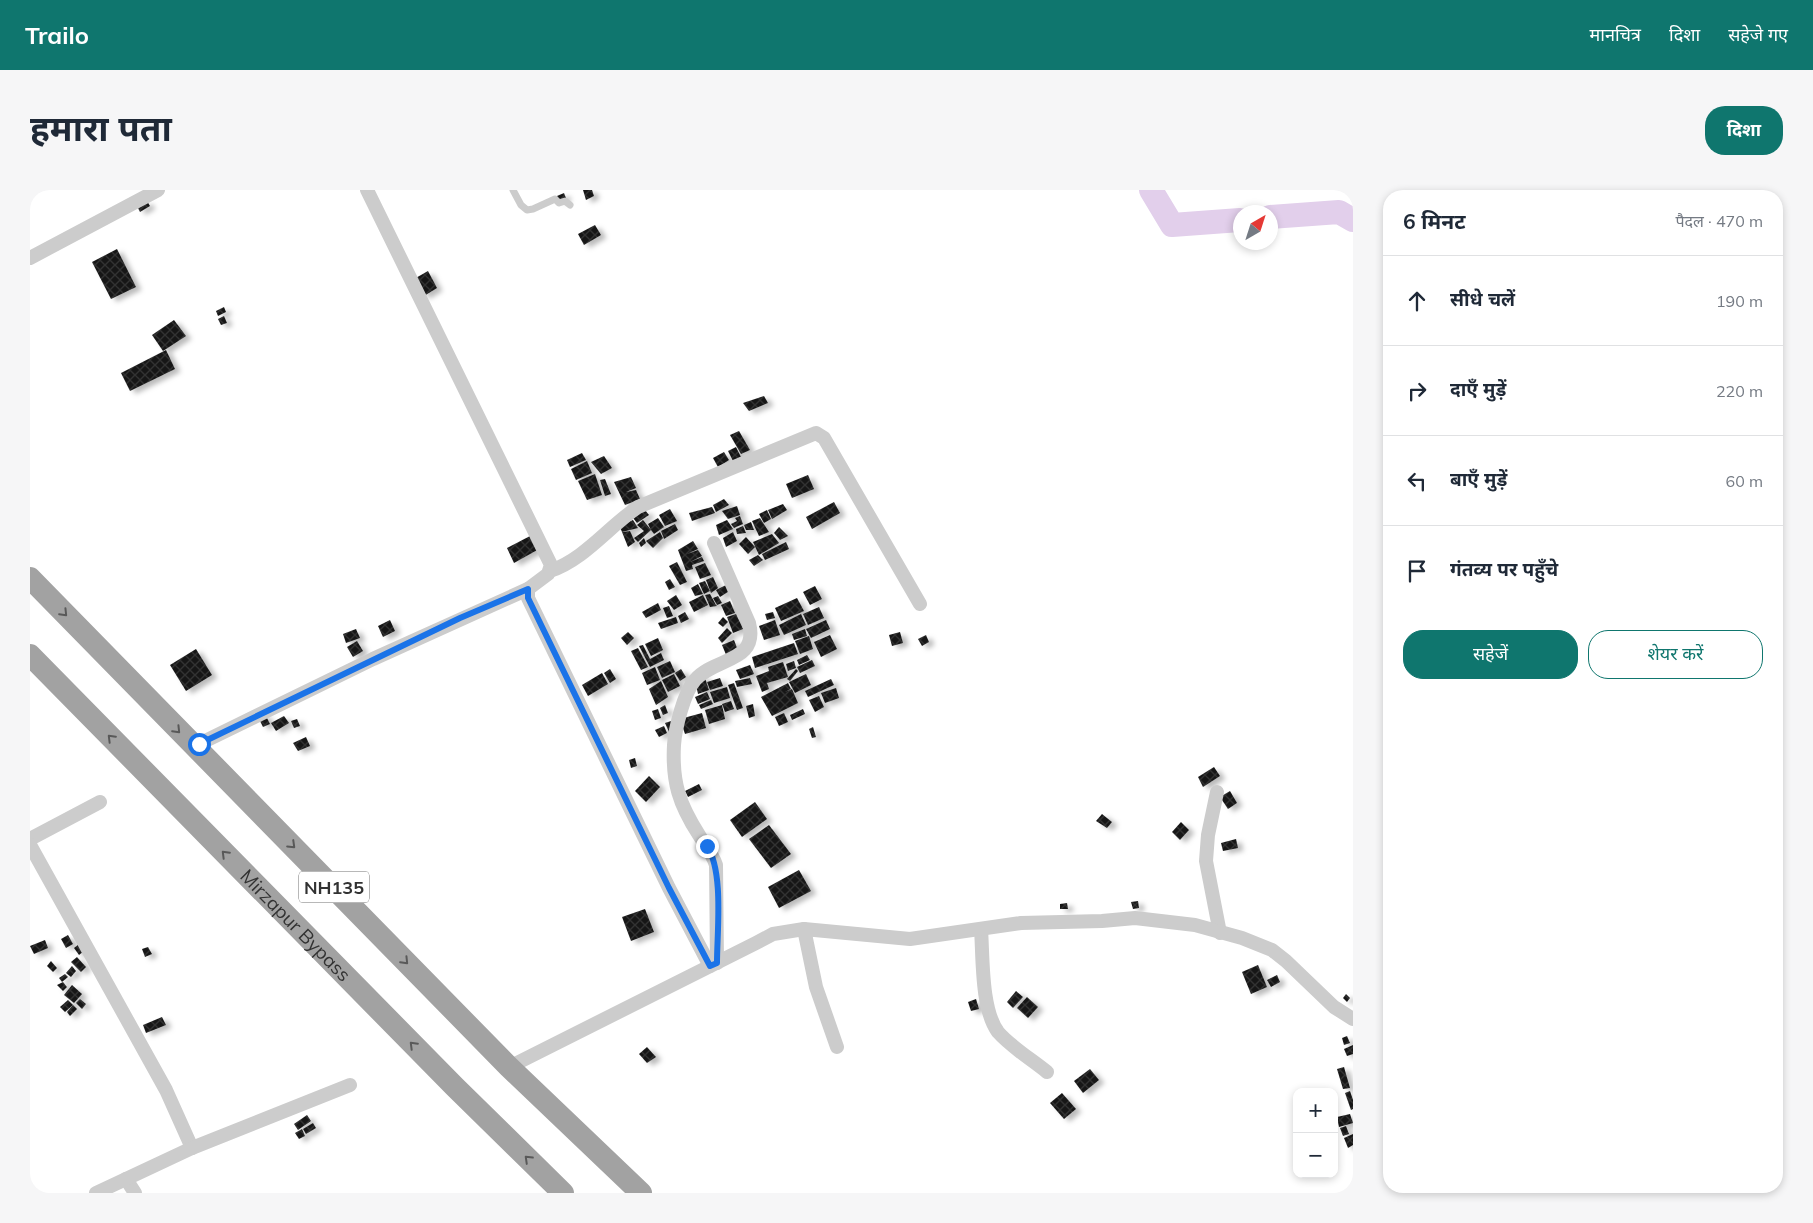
<!DOCTYPE html>
<html lang="hi">
<head>
<meta charset="utf-8">
<style>
  body { margin:0; font-family:Mulish,"Noto Sans Devanagari",sans-serif; background:#f6f6f7; color:#1f2937 }
  .controls { position:absolute; right:15px; bottom:15px; display:grid; overflow:hidden; border-radius:10px; box-shadow:0 2px 8px #0003 }
  .controls button { width:45px; height:45px; display:grid; place-items:center; padding:0; border:0; border-bottom:1px solid #e0e1e3; background:#fff; color:#1f2937; font:25px sans-serif }
  .compass { position:absolute; left:1203px; top:15px; width:45px; height:45px; border-radius:50%; background:#fff; box-shadow:0 2px 8px #0003; rotate:39deg }
  .stop { position:absolute; width:15px; height:15px; margin:-11px; border:4px solid #1a73e8; border-radius:50%; background:#fff }
  .stop.end { background:#1a73e8; border-color:#fff; box-shadow:0 1px 5px #0008 }
  .list { margin:0; padding:0; list-style:none }
  h2 { display:flex; justify-content:space-between; align-items:center; height:65px; margin:0; padding:0 20px; font-size:21px }
  h2 small { font-size:16px; font-weight:400; color:#747a83 }
  .list li { display:grid; grid-template-columns:32px 1fr auto; gap:15px; align-items:center; box-sizing:border-box; height:90px; padding:0 20px; border-top:1px solid #e0e1e3 }
  .list b { display:block; font-size:19px; white-space:nowrap }
  .list em { font-size:16px; font-style:normal; color:#747a83 }
  .actions { display:flex; gap:10px; padding:15px 20px }
  .actions a { flex:1; padding:11px 0; border:1px solid #0f766e; border-radius:20px; text-align:center; font-size:18px; color:#0f766e }
  .actions .main { background:#0f766e; color:#fff }
  .icon { flex:none; width:28px; height:28px; fill:none; stroke:currentColor; stroke-width:2; stroke-linecap:round; stroke-linejoin:round }
  .map { position:relative; flex:none; width:1323px; height:1003px; overflow:hidden; border-radius:20px }
  header { display:flex; align-items:center; gap:30px; box-sizing:border-box; height:70px; padding:0 25px; background:#0f766e; color:#fff }
  header strong { font-size:24px }
  nav { display:flex; gap:28px; margin-inline-start:auto; font-size:18px }
  .intro { display:flex; align-items:center; justify-content:space-between; box-sizing:border-box; height:120px; padding:0 30px }
  h1 { margin:0; font-size:35px }
  .button { padding:12px 22px; border-radius:20px; background:#0f766e; color:#fff; font-size:18px; font-weight:700 }
  main { display:flex; gap:30px; padding:0 30px }
  aside { flex:1; background:#fff; border-radius:20px; box-shadow:0 2px 8px #0003 }
  .map>svg:first-child { display:block }
</style>
</head>
<body>
<header>
<strong>Trailo</strong>
<nav><a>मानचित्र</a><a>दिशा</a><a>सहेजे गए</a></nav>
</header>
<div class="intro"><h1>हमारा पता</h1><a class="button">दिशा</a></div>
<main>
<div class="map">
<svg width="1323" height="1003" viewBox="0 0 1323 1003">
  <defs>
    <pattern id="building-cross-hatch" width="8" height="8" patternUnits="userSpaceOnUse" patternTransform="scale(1.25)"><rect width="8" height="8" fill="#191919"/><path d="M0 0l8 8M0 8l8-8" fill="none" stroke="#323232"/></pattern>
    <filter id="shadow"><feDropShadow dx="5.5" dy="3" stdDeviation="2.5" flood-color="#0004"/></filter>
  </defs>
  <rect width="100%" height="100%" fill="#fff"/>
  <g fill="none" stroke-linecap="round" stroke-linejoin="round">
    <!-- river -->
    <g stroke="#e2cfeb" stroke-width="24">
      <polyline points="1121,0 1142,35 1210,30"/>
      <polyline points="1240,27 1309,22 1323,30"/>
    </g>
  </g>
  <!-- building -->
  <g fill="url(#building-cross-hatch)" filter="url(#shadow)">
    <polygon points="553,0 562,0 564,6 556,10"/>
    <polygon points="534,3 536,8 529,11 527,6"/>
    <polygon points="117,11 120,16 110,22 107,16"/>
    <polygon points="565,35 571,45 554,55 548,44"/>
    <polygon points="87,59 106,97 81,109 62,72"/>
    <polygon points="398,81 407,98 394,106 384,89"/>
    <polygon points="194,117 196,122 188,126 186,121"/>
    <polygon points="194,126 197,133 191,135 188,129"/>
    <polygon points="144,130 156,146 133,161 122,145"/>
    <polygon points="136,160 145,179 100,201 91,183"/>
    <polygon points="734,206 738,213 719,221 713,213"/>
    <polygon points="709,241 720,260 711,264 700,245"/>
    <polygon points="706,257 711,267 703,271 698,261"/>
    <polygon points="694,262 699,270 688,277 683,268"/>
    <polygon points="552,263 556,270 540,277 537,270"/>
    <polygon points="574,266 582,278 571,284 561,272"/>
    <polygon points="557,271 562,283 546,290 541,279"/>
    <polygon points="565,284 572,305 557,310 548,291"/>
    <polygon points="778,285 784,299 762,308 756,294"/>
    <polygon points="601,287 606,298 596,302 606,300 610,309 595,315 584,292"/>
    <polygon points="575,289 581,304 575,306 570,290"/>
    <polygon points="694,309 699,315 686,322 683,315"/>
    <polygon points="804,312 810,323 782,339 776,327"/>
    <polygon points="753,314 757,320 742,329 738,320"/>
    <polygon points="707,316 710,325 698,329 692,321"/>
    <polygon points="682,317 685,323 662,331 659,323"/>
    <polygon points="640,319 647,331 635,336 629,325"/>
    <polygon points="615,320 619,325 607,333 603,328"/>
    <polygon points="737,320 741,329 734,333 729,324"/>
    <polygon points="710,326 713,334 704,338 701,334 707,331 705,328"/>
    <polygon points="628,328 634,337 624,344 621,340 608,352 604,348 614,341 607,335 613,330 621,340 618,334"/>
    <polygon points="730,328 739,342 729,346 722,331"/>
    <polygon points="603,330 608,338 592,342 589,335"/>
    <polygon points="697,330 703,339 689,345 686,335"/>
    <polygon points="721,332 724,340 716,340 714,335"/>
    <polygon points="645,334 648,340 634,349 631,341"/>
    <polygon points="713,336 716,343 707,344 706,339"/>
    <polygon points="749,337 758,346 750,350 744,343"/>
    <polygon points="600,341 605,352 598,357 592,342"/>
    <polygon points="630,342 633,348 623,358 616,351"/>
    <polygon points="703,342 707,351 696,357 693,348"/>
    <polygon points="742,344 749,353 729,365 723,352"/>
    <polygon points="502,345 509,359 484,373 477,358"/>
    <polygon points="716,347 725,357 718,364 709,354"/>
    <polygon points="614,348 616,353 611,357 609,353"/>
    <polygon points="663,351 668,359 657,364 668,360 672,366 660,372 672,367 674,371 662,375 663,379 656,381 648,360"/>
    <polygon points="756,352 759,359 735,370 732,364"/>
    <polygon points="728,365 733,370 724,376 719,370"/>
    <polygon points="647,372 657,392 650,395 639,376"/>
    <polygon points="675,373 681,385 670,389 665,377"/>
    <polygon points="683,387 688,398 681,403 676,390"/>
    <polygon points="640,389 645,397 639,400 635,392"/>
    <polygon points="675,391 680,401 674,404 669,393"/>
    <polygon points="668,394 673,404 665,406 661,398"/>
    <polygon points="698,394 701,400 690,407 686,400"/>
    <polygon points="785,396 792,409 780,415 773,402"/>
    <polygon points="680,404 686,415 687,416 680,417 675,405"/>
    <polygon points="646,405 652,415 644,420 637,411"/>
    <polygon points="673,405 678,415 664,422 659,412"/>
    <polygon points="688,406 692,413 687,415 683,408"/>
    <polygon points="767,408 774,421 751,431 745,418"/>
    <polygon points="700,411 705,423 696,426 691,415"/>
    <polygon points="628,413 631,420 616,428 612,422"/>
    <polygon points="639,416 643,426 637,428 633,418"/>
    <polygon points="789,417 794,428 778,435 773,424"/>
    <polygon points="655,422 659,429 651,433 648,426"/>
    <polygon points="743,422 745,428 737,430 735,424"/>
    <polygon points="706,424 713,439 703,443 697,427"/>
    <polygon points="771,424 776,435 754,445 749,435"/>
    <polygon points="646,427 648,433 631,439 628,433"/>
    <polygon points="693,427 698,432 693,437 688,433"/>
    <polygon points="360,430 365,441 353,447 348,436"/>
    <polygon points="745,430 750,445 734,450 729,436"/>
    <polygon points="796,430 800,439 781,448 776,439"/>
    <polygon points="697,438 702,443 692,453 688,448"/>
    <polygon points="326,439 330,448 316,453 313,444"/>
    <polygon points="775,439 777,446 764,450 762,444"/>
    <polygon points="598,442 604,448 597,455 591,448"/>
    <polygon points="870,442 873,453 862,456 859,445"/>
    <polygon points="800,445 807,459 791,467 784,452"/>
    <polygon points="896,445 899,452 892,456 888,449"/>
    <polygon points="779,446 783,459 770,464 765,451"/>
    <polygon points="628,448 633,460 621,466 615,454"/>
    <polygon points="704,450 709,463 697,467 692,455"/>
    <polygon points="327,451 333,461 323,467 317,457"/>
    <polygon points="764,453 768,464 725,478 722,467"/>
    <polygon points="613,455 620,469 631,463 634,470 620,477 609,456"/>
    <polygon points="608,458 618,477 611,480 601,461"/>
    <polygon points="166,459 182,485 156,501 140,475"/>
    <polygon points="777,465 780,470 769,475 767,470"/>
    <polygon points="782,470 785,476 770,483 767,477"/>
    <polygon points="640,471 645,482 632,488 627,477"/>
    <polygon points="764,471 766,478 758,481 756,474"/>
    <polygon points="753,472 758,487 737,493 739,499 732,502 726,486 739,481 738,477"/>
    <polygon points="720,475 724,484 710,489 706,480"/>
    <polygon points="625,477 630,490 617,495 612,483"/>
    <polygon points="580,479 586,489 580,493 574,483"/>
    <polygon points="651,479 656,487 650,491 645,483"/>
    <polygon points="766,479 768,481 760,491 757,489"/>
    <polygon points="572,483 578,494 558,506 552,495"/>
    <polygon points="644,484 650,496 638,502 632,490"/>
    <polygon points="776,484 781,495 765,503 759,492"/>
    <polygon points="674,485 679,500 668,504 665,490"/>
    <polygon points="690,488 693,496 680,500 677,492"/>
    <polygon points="720,488 722,494 707,497 705,491"/>
    <polygon points="801,489 804,495 778,507 775,501"/>
    <polygon points="631,491 638,507 626,515 619,499"/>
    <polygon points="704,493 713,518 707,520 698,495"/>
    <polygon points="758,493 761,499 755,502 762,499 768,513 742,526 731,507"/>
    <polygon points="697,497 700,508 684,513 680,502"/>
    <polygon points="806,498 809,508 795,513 791,503"/>
    <polygon points="677,502 680,509 668,514 665,507"/>
    <polygon points="789,506 794,517 785,522 779,510"/>
    <polygon points="681,510 683,514 671,519 669,515"/>
    <polygon points="701,511 704,519 695,522 692,514"/>
    <polygon points="723,514 725,526 719,528 716,516"/>
    <polygon points="635,515 638,523 633,525 630,518"/>
    <polygon points="692,515 695,529 679,534 675,520"/>
    <polygon points="628,519 631,528 625,530 622,521"/>
    <polygon points="773,519 775,524 762,530 760,525"/>
    <polygon points="672,523 676,538 655,544 650,529"/>
    <polygon points="754,523 758,532 749,536 745,527"/>
    <polygon points="235,524 240,534 233,537 228,527"/>
    <polygon points="254,526 259,533 246,541 241,533"/>
    <polygon points="267,529 270,536 264,538 261,531"/>
    <polygon points="641,531 644,540 639,542 635,533"/>
    <polygon points="634,536 637,543 629,547 625,540"/>
    <polygon points="783,537 786,547 782,548 779,539"/>
    <polygon points="276,547 280,556 268,561 263,553"/>
    <polygon points="605,568 607,576 601,578 599,570"/>
    <polygon points="1184,577 1190,586 1173,597 1168,587"/>
    <polygon points="619,586 630,597 616,612 605,601"/>
    <polygon points="669,594 672,600 658,607 655,601"/>
    <polygon points="1200,601 1207,613 1198,619 1190,607"/>
    <polygon points="725,612 737,629 712,647 700,630"/>
    <polygon points="1072,624 1082,632 1077,638 1066,631"/>
    <polygon points="1151,632 1159,640 1150,650 1142,642"/>
    <polygon points="739,635 761,664 741,678 719,649"/>
    <polygon points="1206,649 1208,658 1193,661 1191,653"/>
    <polygon points="769,680 781,701 749,718 738,697"/>
    <polygon points="1108,711 1109,718 1103,719 1101,712"/>
    <polygon points="1037,713 1038,719 1030,719 1030,714"/>
    <polygon points="615,719 624,742 601,751 592,727"/>
    <polygon points="38,745 43,754 36,758 31,749"/>
    <polygon points="15,750 18,758 4,764 0,756"/>
    <polygon points="49,754 54,761 49,765 44,758"/>
    <polygon points="118,757 122,764 115,767 112,759"/>
    <polygon points="47,767 56,777 51,782 41,772"/>
    <polygon points="21,771 27,778 23,782 17,776"/>
    <polygon points="1228,775 1237,797 1221,804 1212,782"/>
    <polygon points="42,776 46,781 41,787 36,783"/>
    <polygon points="35,784 38,787 32,792 29,788"/>
    <polygon points="1247,785 1250,792 1241,797 1237,790"/>
    <polygon points="33,792 37,797 33,801 27,795"/>
    <polygon points="42,795 52,804 44,813 34,805"/>
    <polygon points="986,801 993,807 983,818 977,812"/>
    <polygon points="1316,804 1320,808 1317,812 1313,808"/>
    <polygon points="997,807 1008,817 998,828 987,818"/>
    <polygon points="50,809 56,814 52,819 46,813"/>
    <polygon points="946,809 949,819 941,821 938,812"/>
    <polygon points="38,810 43,815 35,822 30,817"/>
    <polygon points="43,815 47,819 40,826 37,822"/>
    <polygon points="132,827 136,835 116,843 113,835"/>
    <polygon points="1317,846 1320,853 1314,855 1312,848"/>
    <polygon points="1323,855 1323,864 1317,866 1314,859"/>
    <polygon points="617,857 626,867 617,873 609,864"/>
    <polygon points="1314,877 1320,898 1313,899 1307,879"/>
    <polygon points="1060,879 1069,890 1053,903 1044,891"/>
    <polygon points="1320,901 1323,910 1323,919 1321,920 1315,903"/>
    <polygon points="1032,903 1046,919 1034,929 1020,913"/>
    <polygon points="1320,924 1323,933 1309,937 1307,927"/>
    <polygon points="277,925 281,931 268,940 264,934"/>
    <polygon points="283,933 286,938 276,944 273,939"/>
    <polygon points="1316,936 1319,944 1313,946 1310,938"/>
    <polygon points="272,939 275,946 269,949 265,943"/>
    <polygon points="1323,944 1323,955 1318,958 1314,948"/>
  </g>
  <g fill="none" stroke-linecap="round" stroke-linejoin="round">
    <!-- service -->
    <polyline stroke="#ccc" stroke-width="7" points="483,0 491,15 497,20 503,19 525,9 529,13 535,11 540,15"/>
    <!-- minor -->
    <g stroke="#ccc" stroke-width="14">
      <polyline points="337,0 521,375 518,384 498,399 498,408 639,698 680,776"/>
      <polyline points="0,68 128,0"/>
      <path d="M684,353L719,433C729,473 685,467 665,490C654,502 645,539 644,555C642,592 649,614 669,645C675,655 682,663 686,675L687,773"/>
      <path d="M520,381C555,369 578,337 608,317L786,243L794,248L890,414"/>
      <polyline points="169,554 343,469 498,399"/>
      <polyline points="1187,602 1178,645 1176,671 1190,743"/>
      <polyline points="0,649 70,612"/>
      <polyline points="0,655 136,900 162,958"/>
      <polyline points="774,739 786,797 807,857"/>
      <path d="M951,739C953,767 951,819 968,842C981,857 1001,869 1017,882"/>
      <polyline points="479,877 726,753 743,744 774,739 880,749 991,733 1072,731 1105,728 1165,735 1212,748 1242,760 1256,771 1304,817 1323,829"/>
      <polyline points="96,989 105,1003"/>
      <polyline points="66,1003 162,958 320,895"/>
    </g>
    <!-- trunk -->
    <g stroke="#a2a2a2" stroke-width="22">
      <polyline points="0,388 479,877 611,1003"/>
      <path id="s1" d="M0,465L425,897L533,1003"/>
    </g>
  </g>
  <!-- one-way arrows -->
  <defs><path id="oneway-chevron" d="M-2-3.5L2.5 0L-2 3.5" fill="none" stroke-width="1.6" stroke-linecap="round" stroke-linejoin="round" transform="scale(1.25)"/></defs>
  <g stroke="#595959">
    <use href="#oneway-chevron" transform="translate(34 423) rotate(46)"/>
    <use href="#oneway-chevron" transform="translate(147 540) rotate(46)"/>
    <use href="#oneway-chevron" transform="translate(81 548) rotate(-135)"/>
    <use href="#oneway-chevron" transform="translate(262 655) rotate(44)"/>
    <use href="#oneway-chevron" transform="translate(195 664) rotate(-135)"/>
    <use href="#oneway-chevron" transform="translate(375 771) rotate(46)"/>
    <use href="#oneway-chevron" transform="translate(383 855) rotate(-135)"/>
    <use href="#oneway-chevron" transform="translate(498 969) rotate(-136)"/>
  </g>
  <g fill="none" stroke-linecap="round" stroke-linejoin="round">
    <!-- route -->
    <path stroke="#1a73e8" stroke-width="6" d="M169,554L430,428L498,399V408L639,698L680,776L687,773C687,741 694,682 677,656"/>
  </g>
  <g text-anchor="middle" dominant-baseline="central" stroke-width="5" stroke-linejoin="round" paint-order="stroke">
    <!-- shield labels -->
    <rect fill="#fff" stroke="#707070" stroke-width="1" x="269" y="681.5" width="70" height="31" rx="4"/>
    <g font-size="18" font-weight="bold" fill="#323232">
      <text x="304" y="697">NH135</text>
    </g>
    <!-- street labels -->
    <g font-size="19" fill="#323232" stroke="#fff">
      <text stroke="none"><textPath href="#s1" startOffset="379">Mirzapur Bypass</textPath></text>
    </g>
  </g>
</svg>
<div class="controls">
<button>+</button>
<button>−</button>
</div>
<svg class="compass" viewBox="-18 -18 36 36"><path d="M0-13l5 13h-10z" fill="#e53935"/><path d="M0 13l5-13h-10z" fill="#747a83"/></svg>
<div class="stop" style="left:169px;top:554px"></div>
<div class="stop end" style="left:677px;top:656px"></div>
</div>
<aside>
<h2>6 मिनट<small>पैदल · 470 m</small></h2>
<ul class="list">
<li><svg class="icon" aria-label="ahead" viewBox="0 0 24 24"><path d="M12 20V5M6 11l6-6 6 6"/></svg><div><b>सीधे चलें</b></div><em>190 m</em></li>
<li><svg class="icon" aria-label="right" viewBox="0 0 24 24"><path d="M7 20v-9h11M14 6l5 5-5 5"/></svg><div><b>दाएँ मुड़ें</b></div><em>220 m</em></li>
<li><svg class="icon" aria-label="left" viewBox="0 0 24 24"><path d="M17 20v-9H6M10 6l-5 5 5 5"/></svg><div><b>बाएँ मुड़ें</b></div><em>60 m</em></li>
<li><svg class="icon" aria-label="arrive" viewBox="0 0 24 24"><path d="M6 21V4h12l-3 4 3 4H6"/></svg><div><b>गंतव्य पर पहुँचे</b></div></li>
</ul>
<div class="actions"><a class="main">सहेजें</a><a>शेयर करें</a></div>
</aside>
</main>
</body>
</html>
